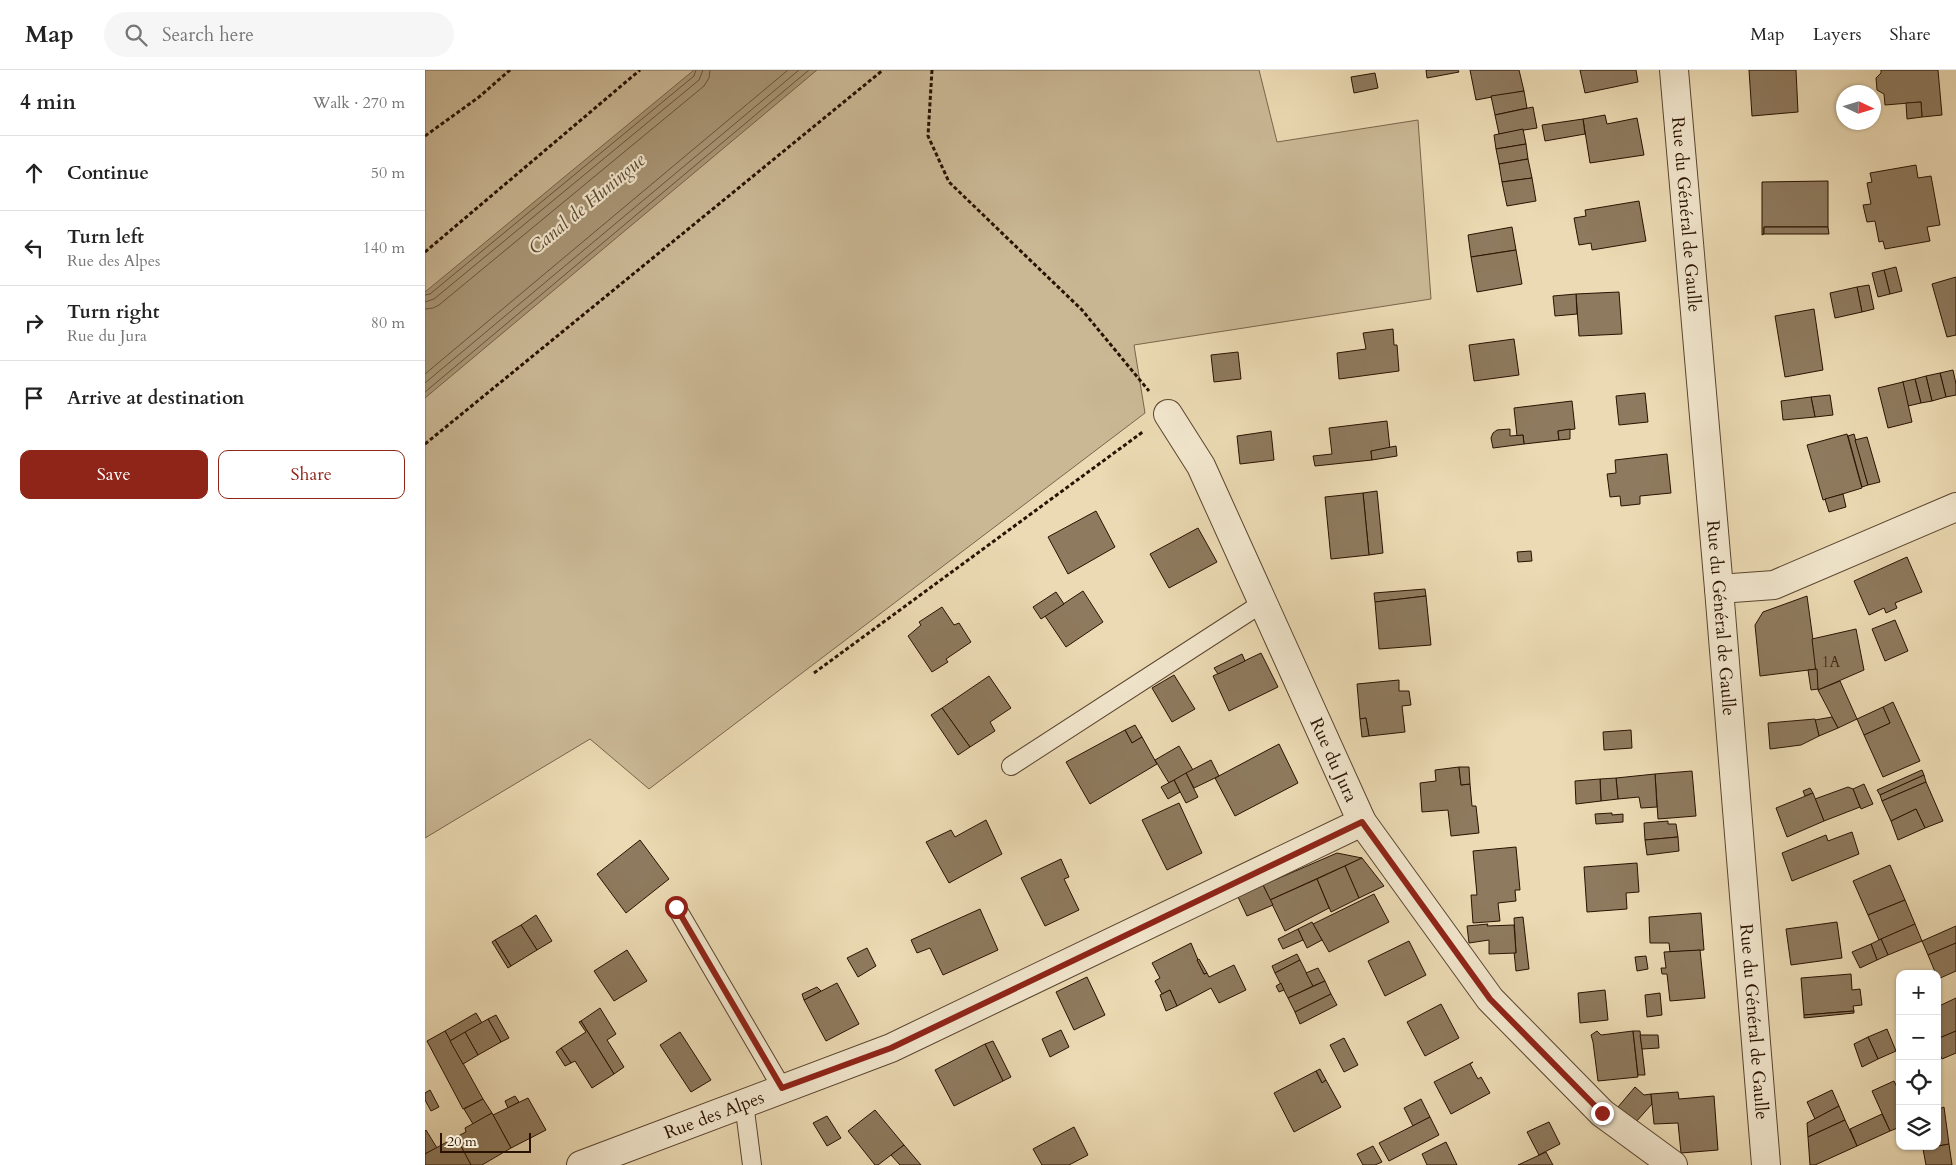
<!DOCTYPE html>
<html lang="en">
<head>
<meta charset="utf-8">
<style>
  body { margin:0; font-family:Cardo,serif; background:#f6f6f6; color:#222 }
  .controls { position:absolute; right:15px; bottom:15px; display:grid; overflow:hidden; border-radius:10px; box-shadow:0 1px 4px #0004 }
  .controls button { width:45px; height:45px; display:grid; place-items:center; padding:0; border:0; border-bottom:1px solid #e0e0e0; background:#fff; color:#222; font:25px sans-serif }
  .compass { position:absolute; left:1411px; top:15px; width:45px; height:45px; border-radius:50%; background:#fff; box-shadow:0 1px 4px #0004; rotate:94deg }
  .scale { position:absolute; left:15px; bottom:12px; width:91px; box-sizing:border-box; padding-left:5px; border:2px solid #291201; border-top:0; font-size:14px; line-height:18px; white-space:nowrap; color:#291201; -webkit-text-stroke:4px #f2e7ce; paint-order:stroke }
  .stop { position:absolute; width:15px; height:15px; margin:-11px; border:4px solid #8f2418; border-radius:50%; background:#fff }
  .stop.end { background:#8f2418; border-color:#fff; box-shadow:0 1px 5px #0008 }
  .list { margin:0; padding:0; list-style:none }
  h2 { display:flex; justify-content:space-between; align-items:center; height:65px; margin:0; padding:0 20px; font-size:21px }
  h2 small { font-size:16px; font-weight:400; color:#767676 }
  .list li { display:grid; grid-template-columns:32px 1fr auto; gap:15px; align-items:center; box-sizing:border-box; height:75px; padding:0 20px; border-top:1px solid #e0e0e0 }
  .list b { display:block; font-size:19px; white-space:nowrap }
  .list p { margin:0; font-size:16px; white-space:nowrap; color:#767676 }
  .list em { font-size:16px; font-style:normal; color:#767676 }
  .actions { display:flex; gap:10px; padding:15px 20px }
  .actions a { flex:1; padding:11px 0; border:1px solid #8f2418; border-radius:10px; text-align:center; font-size:18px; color:#8f2418 }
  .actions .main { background:#8f2418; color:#fff }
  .icon { flex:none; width:28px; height:28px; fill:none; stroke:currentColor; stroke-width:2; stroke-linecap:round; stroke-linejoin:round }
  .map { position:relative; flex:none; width:1531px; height:1095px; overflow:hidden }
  header { display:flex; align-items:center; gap:30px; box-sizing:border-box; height:70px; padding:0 25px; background:#fff; border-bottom:1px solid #e0e0e0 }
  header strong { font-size:24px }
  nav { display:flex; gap:28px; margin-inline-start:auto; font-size:18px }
  .search { width:350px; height:45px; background:#f6f6f6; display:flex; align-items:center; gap:12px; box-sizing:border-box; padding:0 18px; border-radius:28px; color:#767676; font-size:19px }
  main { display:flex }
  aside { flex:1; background:#fff }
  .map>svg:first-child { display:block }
</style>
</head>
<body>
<header>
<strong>Map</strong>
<div class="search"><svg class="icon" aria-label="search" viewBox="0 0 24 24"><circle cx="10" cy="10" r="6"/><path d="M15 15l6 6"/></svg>Search here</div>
<nav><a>Map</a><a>Layers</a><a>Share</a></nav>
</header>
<main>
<aside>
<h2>4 min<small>Walk · 270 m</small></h2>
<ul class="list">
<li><svg class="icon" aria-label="ahead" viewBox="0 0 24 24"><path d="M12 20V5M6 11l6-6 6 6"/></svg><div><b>Continue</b></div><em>50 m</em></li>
<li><svg class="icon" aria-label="left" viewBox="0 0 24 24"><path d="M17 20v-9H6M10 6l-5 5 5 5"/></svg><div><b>Turn left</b><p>Rue des Alpes</p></div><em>140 m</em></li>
<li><svg class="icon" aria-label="right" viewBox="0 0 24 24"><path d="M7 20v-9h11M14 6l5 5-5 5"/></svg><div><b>Turn right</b><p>Rue du Jura</p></div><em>80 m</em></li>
<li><svg class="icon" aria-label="arrive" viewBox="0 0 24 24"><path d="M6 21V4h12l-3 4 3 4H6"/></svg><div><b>Arrive at destination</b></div></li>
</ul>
<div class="actions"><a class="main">Save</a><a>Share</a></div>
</aside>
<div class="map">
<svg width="1531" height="1095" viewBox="0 0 1531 1095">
  <rect width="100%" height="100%" fill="#ebdab3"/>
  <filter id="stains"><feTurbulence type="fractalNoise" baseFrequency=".004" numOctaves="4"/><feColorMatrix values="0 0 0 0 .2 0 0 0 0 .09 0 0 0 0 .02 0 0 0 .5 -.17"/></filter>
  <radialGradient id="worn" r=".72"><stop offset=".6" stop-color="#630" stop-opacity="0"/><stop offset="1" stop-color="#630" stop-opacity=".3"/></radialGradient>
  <!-- green -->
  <polygon fill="#cab895" stroke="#7a654b" points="0,0 834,0 852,72 993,50 1006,229 709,275 720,343 224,719 165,669 0,768"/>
  <!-- water -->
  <polygon fill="#a99676" stroke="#766147" points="269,0 392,0 0,328 0,222"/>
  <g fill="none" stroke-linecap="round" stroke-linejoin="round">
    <!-- shore -->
    <g stroke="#69543c" stroke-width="1">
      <polyline points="0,225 5,224 269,6 271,0"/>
      <polyline points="0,232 9,229 274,10 278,0"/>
      <polyline points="0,239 8,238 14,235 279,16 284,8 285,0"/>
      <polyline points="0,304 363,0"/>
      <polyline points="0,313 374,0"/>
      <polyline points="0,322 384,0"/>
    </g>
  </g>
  <!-- building -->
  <g fill="#8e7a5e" stroke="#291201">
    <polygon points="1001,0 1033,0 1034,2 1002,8"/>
    <polygon points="1045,0 1094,0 1099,21 1051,30"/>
    <polygon points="1155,0 1211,0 1213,12 1160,23"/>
    <polygon points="1324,0 1371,0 1373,42 1327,46"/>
    <polygon points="1456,0 1513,0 1517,45 1497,47 1496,32 1460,35 1459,24 1452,20 1451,8 1456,3"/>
    <polygon points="950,3 953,18 929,23 926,7"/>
    <polygon points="1099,21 1102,38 1070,45 1066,26"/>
    <polygon points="1496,32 1497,47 1482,49 1481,33"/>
    <polygon points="1108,37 1112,58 1074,64 1070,45"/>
    <polygon points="1180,45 1182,54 1212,48 1219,85 1165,93 1158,49"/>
    <polygon points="1158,49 1160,64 1120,71 1117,55"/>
    <polygon points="1098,59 1101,74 1071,79 1069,65"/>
    <polygon points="1101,74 1103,89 1074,94 1071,79"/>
    <polygon points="1103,89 1107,108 1077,112 1074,94"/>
    <polygon points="1491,95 1493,108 1506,106 1515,155 1502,157 1505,171 1460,179 1458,171 1454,172 1450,151 1442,152 1438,135 1446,134 1442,113 1447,112 1445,103"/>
    <polygon points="1107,108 1111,131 1082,136 1077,112"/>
    <polygon points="1403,111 1403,157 1339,157 1339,164 1337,165 1337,112"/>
    <polygon points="1214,131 1221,171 1167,180 1166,173 1154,175 1149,148 1161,146 1160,140"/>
    <polygon points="1087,157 1091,180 1046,187 1043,165"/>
    <polygon points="1339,157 1403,157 1404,164 1339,164"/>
    <polygon points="1091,180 1097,214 1052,222 1046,187"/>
    <polygon points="1471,197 1477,221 1465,224 1459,200"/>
    <polygon points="1459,200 1465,224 1453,227 1447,203"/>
    <polygon points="1531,207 1531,265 1522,267 1507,214"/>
    <polygon points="1444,215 1449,239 1437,242 1432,217"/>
    <polygon points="1432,217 1437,242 1410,248 1405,223"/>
    <polygon points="1194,222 1197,264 1154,266 1151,224"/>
    <polygon points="1151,224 1152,244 1130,246 1128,226"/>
    <polygon points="1389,239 1398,300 1360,307 1350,246"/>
    <polygon points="968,259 969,275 972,275 974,301 914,309 912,283 941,279 938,263"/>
    <polygon points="1089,269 1094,305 1049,311 1044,275"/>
    <polygon points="813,282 816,309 789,312 786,285"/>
    <polygon points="1528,300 1531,314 1531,325 1521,327 1515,303"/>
    <polygon points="1515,303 1521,327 1507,331 1501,306"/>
    <polygon points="1501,306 1507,331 1496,333 1490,309"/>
    <polygon points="1490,309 1496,333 1483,336 1477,312"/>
    <polygon points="1478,312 1487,352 1463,358 1453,318"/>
    <polygon points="1220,323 1223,352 1194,355 1191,326"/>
    <polygon points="1405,325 1408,345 1390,347 1386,327"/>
    <polygon points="1386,327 1390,347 1358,350 1356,331"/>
    <polygon points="1147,331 1150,359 1133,361 1134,370 1099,374 1098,365 1092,366 1089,338"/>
    <polygon points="962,351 965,379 946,381 947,390 890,396 888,386 907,384 904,358"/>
    <polygon points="1085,359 1085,366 1098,365 1099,374 1068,378 1066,368 1068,363 1072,360"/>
    <polygon points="1145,359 1145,369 1134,370 1133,361"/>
    <polygon points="846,361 849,390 815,394 812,366"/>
    <polygon points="1422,364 1437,418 1398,430 1382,375"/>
    <polygon points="1429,364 1443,415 1437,417 1423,366"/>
    <polygon points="1442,367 1455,412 1443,415 1430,370"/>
    <polygon points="971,376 972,386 947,390 946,381"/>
    <polygon points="1242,384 1246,423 1215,426 1215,434 1196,436 1195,426 1185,427 1182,404 1191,403 1190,390"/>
    <polygon points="952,421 958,483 944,485 938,423"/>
    <polygon points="938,423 944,485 906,489 900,427"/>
    <polygon points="1418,424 1421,437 1404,442 1400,429"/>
    <polygon points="671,441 690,477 643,504 623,467"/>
    <polygon points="773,458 792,492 744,518 725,484"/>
    <polygon points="1106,481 1107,491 1093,492 1092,482"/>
    <polygon points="1482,487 1497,522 1470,533 1472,538 1461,543 1459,538 1444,545 1429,511"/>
    <polygon points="1000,519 1001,526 950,532 949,523"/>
    <polygon points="658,521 678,552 641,577 620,546"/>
    <polygon points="631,522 639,534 616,549 608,537"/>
    <polygon points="1001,526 1006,575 954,579 950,532"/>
    <polygon points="1382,526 1392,599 1335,606 1330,555 1338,542"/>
    <polygon points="517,537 529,555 534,553 546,572 521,589 523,592 507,602 483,566 496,555 494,552"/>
    <polygon points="1470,550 1483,581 1460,591 1447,559"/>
    <polygon points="1431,559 1439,600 1393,620 1387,569"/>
    <polygon points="836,583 853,617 804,641 788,606"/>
    <polygon points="817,584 820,591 793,604 789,598"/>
    <polygon points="1392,599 1393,619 1386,620 1383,600"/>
    <polygon points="749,605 770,639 747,652 727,618"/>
    <polygon points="564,606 586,638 565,652 570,661 545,677 517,638"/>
    <polygon points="974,610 974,621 984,621 986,635 977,636 980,662 944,666 941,648 935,649 932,614"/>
    <polygon points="1415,611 1432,649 1413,658 1393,620"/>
    <polygon points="1468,632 1495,691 1458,707 1439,665 1465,653 1458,637"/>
    <polygon points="1458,637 1465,653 1439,665 1432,649"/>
    <polygon points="517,638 545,677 533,685 506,645"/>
    <polygon points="1407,647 1413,658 1394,666 1390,650"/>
    <polygon points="941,648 944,666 937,667 935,649"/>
    <polygon points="1390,649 1394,666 1376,675 1345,679 1343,653"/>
    <polygon points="710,655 717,667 707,673 700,660"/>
    <polygon points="700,660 707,673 717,667 732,694 665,734 641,692"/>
    <polygon points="1206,660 1207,678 1179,680 1178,662"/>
    <polygon points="854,674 873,713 810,746 790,708"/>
    <polygon points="754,676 768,700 744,713 730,690"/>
    <polygon points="786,690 794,706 769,718 761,703"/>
    <polygon points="1034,697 1036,715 1045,714 1047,736 1051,736 1054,763 1026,766 1023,740 997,742 995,713 1011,711 1010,700"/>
    <polygon points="1034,697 1044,697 1045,714 1036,715"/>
    <polygon points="1497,700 1499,705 1455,725 1452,720"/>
    <polygon points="1267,701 1271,746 1233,749 1230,704"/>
    <polygon points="761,703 773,727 761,733 749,710"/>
    <polygon points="1230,704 1232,737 1216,738 1214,727 1193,729 1191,708"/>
    <polygon points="1499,705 1501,712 1457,731 1455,725"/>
    <polygon points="1191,708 1193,729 1176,731 1175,709"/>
    <polygon points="1175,709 1176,731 1151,734 1150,711"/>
    <polygon points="749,710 755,722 743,729 736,717"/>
    <polygon points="1501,712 1518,751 1500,758 1491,739 1466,751 1457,731"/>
    <polygon points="1439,714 1448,734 1436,739 1428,719"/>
    <polygon points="1423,717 1428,719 1435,737 1399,751 1390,729"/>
    <polygon points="1385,718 1388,723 1380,726 1378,721"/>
    <polygon points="1388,723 1399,751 1362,767 1351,738"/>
    <polygon points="754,733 777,783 742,800 717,750"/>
    <polygon points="1491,739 1500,758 1473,770 1466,751"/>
    <polygon points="1187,743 1187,745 1198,744 1198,752 1171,754 1170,744"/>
    <polygon points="561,750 577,784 524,813 501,772 526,760 530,767"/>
    <polygon points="1243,751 1243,754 1251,754 1253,767 1220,770 1219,753"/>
    <polygon points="1427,762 1434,784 1367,811 1357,783 1401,765 1403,771"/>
    <polygon points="1253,767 1254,781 1222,785 1220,770"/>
    <polygon points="215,770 244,809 201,843 172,804"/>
    <polygon points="1091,777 1095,820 1090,820 1091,831 1073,833 1075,851 1048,853 1046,825 1052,825 1048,781"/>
    <polygon points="912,783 937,788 845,830 838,815"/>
    <polygon points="937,788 959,816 934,828 920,796"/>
    <polygon points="636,789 644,807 639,809 654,840 620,856 596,808"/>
    <polygon points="1212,793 1214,822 1201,823 1202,839 1162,842 1159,797"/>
    <polygon points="1465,795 1480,830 1443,845 1428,811"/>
    <polygon points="920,796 934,828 906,842 892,809"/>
    <polygon points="892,809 904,838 860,861 845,830"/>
    <polygon points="838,815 848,835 822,846 813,827"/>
    <polygon points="949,824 964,852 904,882 888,854"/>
    <polygon points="1480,830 1490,854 1454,870 1443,845"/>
    <polygon points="555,839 573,880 518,905 505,878 492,883 486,870"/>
    <polygon points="1276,843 1279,880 1245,882 1244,873 1225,873 1224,847"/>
    <polygon points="111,845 127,871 112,880 96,855"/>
    <polygon points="1098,847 1104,899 1091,901 1089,882 1091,883 1089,848"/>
    <polygon points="887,852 897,870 882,878 873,859"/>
    <polygon points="1412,852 1417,888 1366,895 1361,859"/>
    <polygon points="1063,854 1062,856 1089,855 1091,883 1064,884 1064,870 1044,873 1042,856"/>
    <polygon points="1490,854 1497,871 1463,885 1456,869"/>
    <polygon points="96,855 112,880 86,896 70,870"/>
    <polygon points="1531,856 1531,873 1503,885 1497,871"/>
    <polygon points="873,859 878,870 858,879 853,869"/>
    <polygon points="1456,869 1463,885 1452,890 1446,874"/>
    <polygon points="70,870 86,896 83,898 67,872"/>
    <polygon points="984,871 1001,905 960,926 943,891"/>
    <polygon points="766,873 779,904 782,903 784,907 809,895 821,920 794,933 786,918 752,936 745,920 737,924 730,911 735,908 727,893"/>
    <polygon points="1531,873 1531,901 1513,909 1503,885"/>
    <polygon points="1446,874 1452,890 1435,898 1427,882"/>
    <polygon points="442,878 451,896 433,907 422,888"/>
    <polygon points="202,880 222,911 189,931 169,901"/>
    <polygon points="1275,880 1280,928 1245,931 1242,904 1237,904 1236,898 1241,898 1239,882"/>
    <polygon points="872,884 875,890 850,903 847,896"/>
    <polygon points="1221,886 1223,899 1212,901 1210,887"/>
    <polygon points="774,889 782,903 779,904 772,890"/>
    <polygon points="875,890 888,916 863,928 850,903"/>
    <polygon points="893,898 900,911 888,916 881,903"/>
    <polygon points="1426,904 1427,920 1435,919 1437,935 1428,936 1429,941 1379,945 1376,908"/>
    <polygon points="662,907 680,945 649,960 631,922"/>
    <polygon points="900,911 906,924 870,942 863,928"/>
    <polygon points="412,913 434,954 401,971 379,930"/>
    <polygon points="856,913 859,920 854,922 851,916"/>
    <polygon points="392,917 396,921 379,930 377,924"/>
    <polygon points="745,920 752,936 741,941 735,925"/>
    <polygon points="1180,920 1183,950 1155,953 1153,923"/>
    <polygon points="1235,923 1237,945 1222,947 1220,925"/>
    <polygon points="906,924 912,935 875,954 870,942"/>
    <polygon points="1531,928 1531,961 1512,969 1512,937"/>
    <polygon points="1016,934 1034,968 1000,986 982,952"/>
    <polygon points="175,938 191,964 182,970 199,997 189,1004 156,951"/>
    <polygon points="1429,941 1429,943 1379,948 1379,945"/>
    <polygon points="51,943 57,953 25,971 20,961"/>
    <polygon points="71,945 84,968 76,972 63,949"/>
    <polygon points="63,949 76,972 53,985 40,962"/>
    <polygon points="156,951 189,1004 167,1018 150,991 146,993 136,978 161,962 154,952"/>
    <polygon points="1462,959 1471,981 1453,989 1443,967"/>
    <polygon points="636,960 644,977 625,987 617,969"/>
    <polygon points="20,961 58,1029 38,1039 2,971"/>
    <polygon points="1172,961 1176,965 1208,961 1213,1007 1173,1011 1168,972 1166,965"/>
    <polygon points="1208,961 1215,961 1220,1005 1213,1005"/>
    <polygon points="1531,961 1531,983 1517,989 1512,978 1512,969"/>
    <polygon points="40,962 53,985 38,994 25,971"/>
    <polygon points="255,962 286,1010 266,1022 235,975"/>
    <polygon points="1215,965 1233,965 1234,978 1217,979"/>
    <polygon points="1443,967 1453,989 1437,997 1429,974"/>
    <polygon points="919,968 933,995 919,1002 905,975"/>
    <polygon points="568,971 586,1007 578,1011 560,974"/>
    <polygon points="560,974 578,1011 529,1036 510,1000"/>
    <polygon points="136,978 146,993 140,996 131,982"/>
    <polygon points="1048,992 1045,994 1053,1009 1056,1007 1065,1023 1026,1044 1009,1012"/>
    <polygon points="895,999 901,1010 897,1013 891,1001"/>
    <polygon points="891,1001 897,1013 901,1010 916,1037 869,1062 849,1023"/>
    <polygon points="1469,1011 1475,1023 1475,1057 1465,1061 1447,1021"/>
    <polygon points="1210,1017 1219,1025 1226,1024 1227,1034 1210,1053 1193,1037"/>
    <polygon points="5,1020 14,1037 6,1041 0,1030 0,1023"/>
    <polygon points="1407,1020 1414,1036 1390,1049 1382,1032"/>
    <polygon points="1253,1022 1254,1029 1289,1026 1293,1080 1256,1083 1253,1053 1229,1054 1226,1024"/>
    <polygon points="90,1026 94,1032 83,1038 80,1031"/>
    <polygon points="103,1028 121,1060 86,1078 68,1045"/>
    <polygon points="58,1029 67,1043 48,1054 39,1039"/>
    <polygon points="996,1029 1005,1047 988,1056 979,1038"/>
    <polygon points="1414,1036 1420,1050 1383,1067 1382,1053"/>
    <polygon points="1519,1037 1524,1074 1498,1079 1498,1076 1512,1076 1512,1040"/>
    <polygon points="450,1040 479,1075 453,1095 450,1095 423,1061"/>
    <polygon points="67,1043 86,1078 57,1095 46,1095 31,1067 41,1062 40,1058"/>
    <polygon points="1457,1044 1465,1061 1432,1076 1425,1059"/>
    <polygon points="402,1046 416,1068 402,1076 388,1053"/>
    <polygon points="1005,1047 1014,1065 964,1091 954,1073"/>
    <polygon points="1420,1050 1432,1076 1390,1095 1385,1095 1383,1067"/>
    <polygon points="1124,1052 1135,1074 1114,1085 1102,1062"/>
    <polygon points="649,1057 663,1085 644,1095 617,1095 608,1079"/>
    <polygon points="1,1060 12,1078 0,1084 0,1061"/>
    <polygon points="31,1067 46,1095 0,1095 0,1084"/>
    <polygon points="1021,1072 1032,1095 1002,1095 997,1084"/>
    <polygon points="1524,1074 1527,1095 1501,1095 1498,1079"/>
    <polygon points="479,1075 496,1095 475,1095 466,1085"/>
    <polygon points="948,1076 957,1092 950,1095 938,1095 932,1084"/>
    <polygon points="1121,1082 1128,1095 1093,1095"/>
  </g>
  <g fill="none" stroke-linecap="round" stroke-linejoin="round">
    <!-- service casing -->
    <g stroke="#5a442e" stroke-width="20">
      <g id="service">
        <polyline points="586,696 839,532"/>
        <polyline points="251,837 357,1018"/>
        <polyline points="319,1033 327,1095"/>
      </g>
    </g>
    <!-- minor casing -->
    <g stroke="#5a442e" stroke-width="30">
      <g id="minor">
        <path id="s1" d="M743,344L776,396L937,752L1065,929L1177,1043L1248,1095"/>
        <polyline points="1294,519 1349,515 1531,437"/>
        <path id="s2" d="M156,1095L466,978L937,752"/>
      </g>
    </g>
    <!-- tertiary casing -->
    <g stroke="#5a442e" stroke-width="30">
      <g id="tertiary">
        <path id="s3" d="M1249,0L1294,519L1341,1095"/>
      </g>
    </g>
    <!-- path -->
    <g stroke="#291201" stroke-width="3" stroke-dasharray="4 2.5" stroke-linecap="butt">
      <polyline points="507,0 503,66 524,112 657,240 724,321"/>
      <polyline points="0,66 54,27 85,0"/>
      <polyline points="0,182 215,0"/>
      <polyline points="0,374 458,0"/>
      <polyline points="389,603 719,361"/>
    </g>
    <!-- service -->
    <use href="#service" stroke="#f2e7ce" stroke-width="18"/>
    <!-- minor -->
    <use href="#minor" stroke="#f2e7ce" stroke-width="28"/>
    <!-- tertiary -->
    <use href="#tertiary" stroke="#f2e7ce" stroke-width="28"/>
  </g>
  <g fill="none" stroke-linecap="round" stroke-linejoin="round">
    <!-- route -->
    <polyline stroke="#8f2418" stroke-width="6" points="251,837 357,1018 466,978 937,752 1065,929 1177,1043"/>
  </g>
  <g text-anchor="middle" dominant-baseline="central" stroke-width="4.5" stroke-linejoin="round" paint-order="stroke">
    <!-- number labels -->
    <g font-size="15" fill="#422c18">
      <text x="1406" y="592">1A</text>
    </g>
    <!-- street labels -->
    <g font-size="18" fill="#291201" stroke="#f2e7ce">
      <text stroke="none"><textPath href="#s3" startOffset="145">Rue du Général de Gaulle</textPath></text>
      <text stroke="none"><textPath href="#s3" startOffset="550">Rue du Général de Gaulle</textPath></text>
      <text stroke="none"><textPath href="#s1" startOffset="384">Rue du Jura</textPath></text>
      <text stroke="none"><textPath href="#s3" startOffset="955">Rue du Général de Gaulle</textPath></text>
      <text stroke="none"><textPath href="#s2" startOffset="142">Rue des Alpes</textPath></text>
    </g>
    <!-- water labels -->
    <g font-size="19" font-style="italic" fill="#5c4730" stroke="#f2e7ce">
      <text transform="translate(162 134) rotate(-40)">Canal de Huningue</text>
    </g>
  </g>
  <rect width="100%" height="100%" filter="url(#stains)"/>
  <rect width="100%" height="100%" fill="url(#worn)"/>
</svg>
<div class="controls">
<button>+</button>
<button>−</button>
<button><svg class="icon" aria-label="locate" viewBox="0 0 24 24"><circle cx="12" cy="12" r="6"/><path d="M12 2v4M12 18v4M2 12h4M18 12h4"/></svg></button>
<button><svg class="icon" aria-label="layers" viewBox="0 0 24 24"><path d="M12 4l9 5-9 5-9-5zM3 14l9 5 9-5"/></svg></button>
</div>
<svg class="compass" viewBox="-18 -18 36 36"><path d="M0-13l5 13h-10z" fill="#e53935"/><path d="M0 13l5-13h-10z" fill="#767676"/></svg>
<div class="scale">20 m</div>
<div class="stop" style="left:251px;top:837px"></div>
<div class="stop end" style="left:1177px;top:1043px"></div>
</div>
</main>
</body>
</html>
